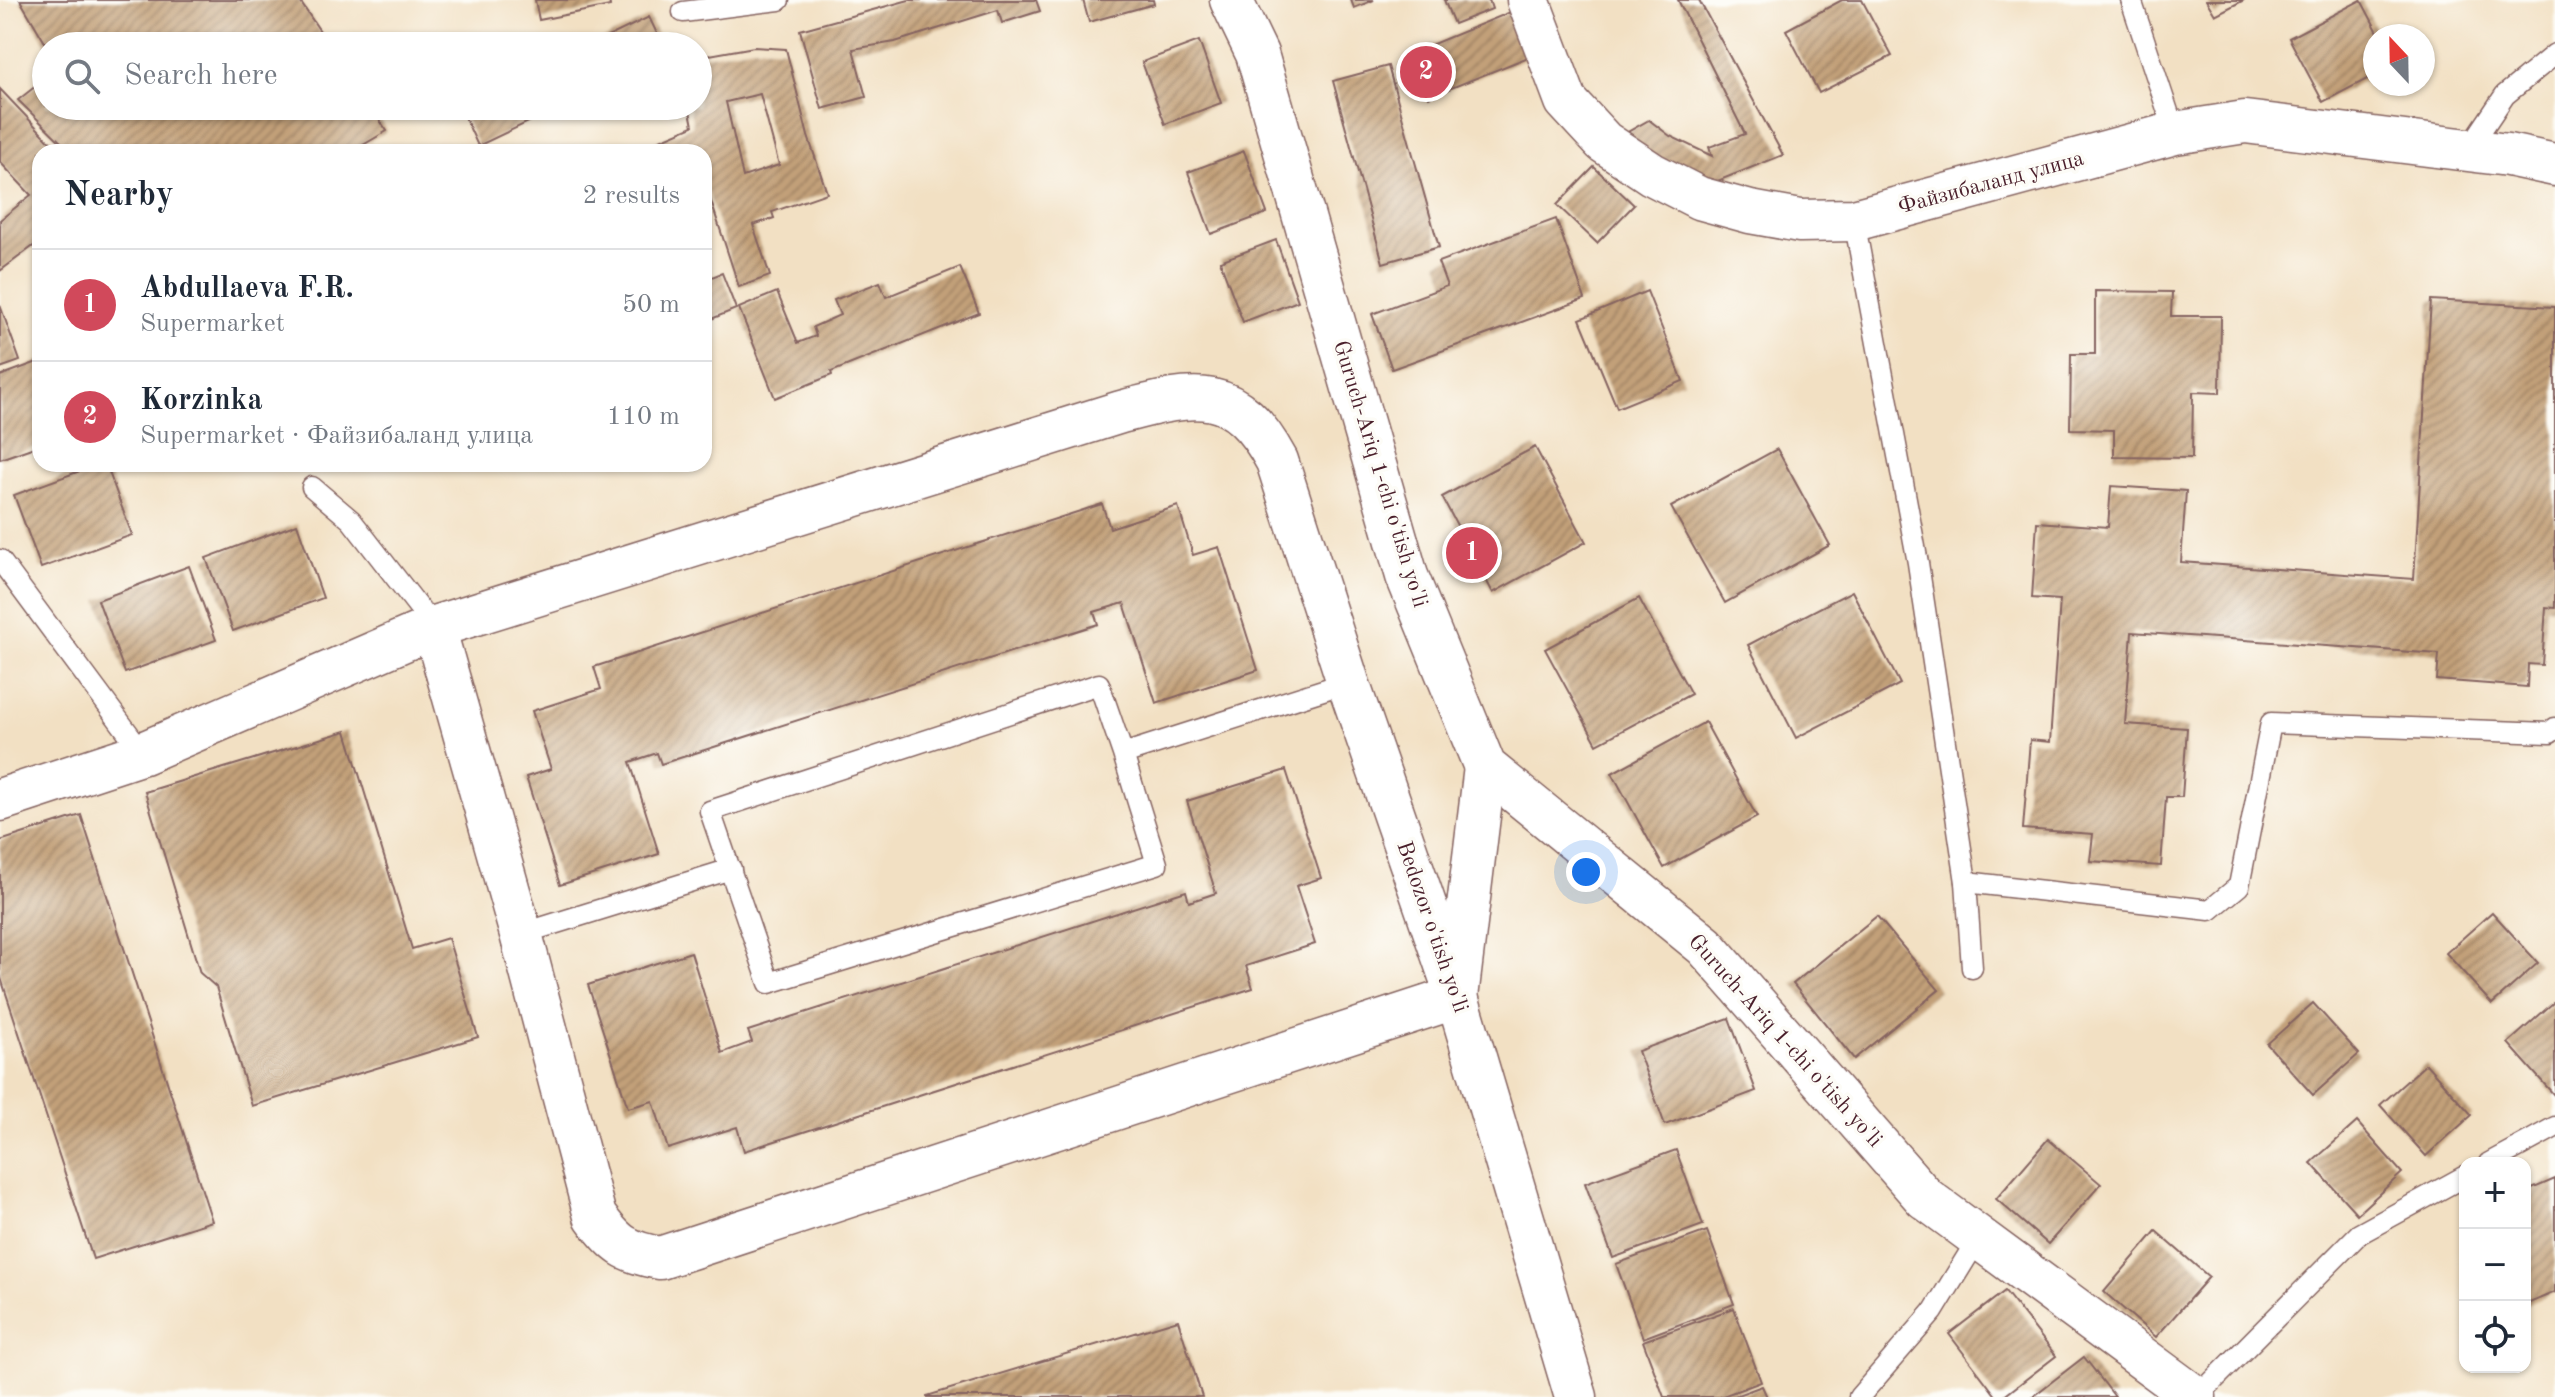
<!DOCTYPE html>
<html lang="en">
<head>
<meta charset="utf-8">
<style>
  body { margin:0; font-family:"Old Standard TT",serif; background:#f6f6f7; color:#1f2937 }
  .controls { position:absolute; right:24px; bottom:24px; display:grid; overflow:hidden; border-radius:16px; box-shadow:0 2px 6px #0004 }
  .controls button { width:72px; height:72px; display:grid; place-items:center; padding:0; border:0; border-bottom:2px solid #e0e1e3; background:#fff; color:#1f2937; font:40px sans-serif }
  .compass { position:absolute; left:2363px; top:24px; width:72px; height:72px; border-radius:50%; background:#fff; box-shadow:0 2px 6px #0004; rotate:338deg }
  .you { position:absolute; left:1586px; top:872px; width:28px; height:28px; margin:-20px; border:6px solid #fff; border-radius:50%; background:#1a73e8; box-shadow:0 0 0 12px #1a73e833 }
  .badge { display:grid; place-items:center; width:52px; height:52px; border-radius:50%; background:#d1495b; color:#fff; font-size:26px; font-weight:700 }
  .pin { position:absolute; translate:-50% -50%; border:4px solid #fff; box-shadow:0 2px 8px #0006 }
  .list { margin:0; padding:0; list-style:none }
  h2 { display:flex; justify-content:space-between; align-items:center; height:104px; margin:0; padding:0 32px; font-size:34px }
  h2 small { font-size:26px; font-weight:400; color:#747a83 }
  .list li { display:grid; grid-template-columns:52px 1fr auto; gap:24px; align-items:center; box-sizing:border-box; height:112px; padding:0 32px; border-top:2px solid #e0e1e3 }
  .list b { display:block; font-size:30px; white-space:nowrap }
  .list p { margin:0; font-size:26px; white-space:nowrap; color:#747a83 }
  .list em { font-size:26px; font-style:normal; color:#747a83 }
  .icon { flex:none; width:44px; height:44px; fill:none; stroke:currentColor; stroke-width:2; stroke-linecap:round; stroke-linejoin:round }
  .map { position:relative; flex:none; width:2555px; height:1397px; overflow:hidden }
  .search { position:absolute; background:#fff; box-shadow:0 2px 6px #0004; left:32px; top:32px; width:680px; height:88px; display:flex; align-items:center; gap:20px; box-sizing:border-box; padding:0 28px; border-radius:44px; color:#747a83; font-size:30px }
  .panel { position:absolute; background:#fff; box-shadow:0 2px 6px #0004; left:32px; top:144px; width:680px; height:328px; border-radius:24px }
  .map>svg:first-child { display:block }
</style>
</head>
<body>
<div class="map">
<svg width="2555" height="1397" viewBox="0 0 2555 1397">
  <defs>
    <pattern id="building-hatch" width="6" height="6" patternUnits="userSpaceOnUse" patternTransform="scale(2)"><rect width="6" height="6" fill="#c2a079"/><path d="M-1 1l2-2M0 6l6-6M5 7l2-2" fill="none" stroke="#a08263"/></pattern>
  </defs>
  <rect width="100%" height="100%" fill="#fdfcf7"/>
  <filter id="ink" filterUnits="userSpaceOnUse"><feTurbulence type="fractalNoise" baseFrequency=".0125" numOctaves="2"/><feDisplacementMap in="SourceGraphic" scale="16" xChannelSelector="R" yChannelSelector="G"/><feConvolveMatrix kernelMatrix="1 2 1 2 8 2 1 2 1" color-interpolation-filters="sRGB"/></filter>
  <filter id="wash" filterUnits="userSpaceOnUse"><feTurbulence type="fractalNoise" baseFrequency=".006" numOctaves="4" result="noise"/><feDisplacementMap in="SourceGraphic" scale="32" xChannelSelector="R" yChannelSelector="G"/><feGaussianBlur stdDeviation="1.8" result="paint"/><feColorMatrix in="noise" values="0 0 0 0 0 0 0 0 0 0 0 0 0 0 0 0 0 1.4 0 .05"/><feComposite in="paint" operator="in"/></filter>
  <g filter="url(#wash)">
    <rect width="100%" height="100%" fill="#f2e0c3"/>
    <g id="blocks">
      <!-- building -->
      <g fill="url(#building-hatch)" fill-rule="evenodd">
        <polygon points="20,0 299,0 330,46 47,46"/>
        <polygon points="535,0 609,0 610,6 539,20"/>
        <polygon points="909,0 1036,0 1040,11 1002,23 998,10 895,42 853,49 866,97 822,109 800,30"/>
        <polygon points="1083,0 1153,0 1154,4 1089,22"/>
        <polygon points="1351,0 1374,0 1354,8"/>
        <polygon points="1444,0 1489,0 1492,9 1454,24"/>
        <polygon points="1678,0 1699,0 1783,155 1710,184 1654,157 1626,133 1649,120 1670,136 1712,156 1709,147 1745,134"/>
        <polygon points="1842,0 1862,0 1892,56 1819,93 1786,30"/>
        <polygon points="2206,0 2244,0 2215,15"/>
        <polygon points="2361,0 2380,36 2375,36 2375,75 2323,102 2289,38"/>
        <polygon points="1513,11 1531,56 1429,97 1411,53"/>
        <polygon points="649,17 663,46 589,46"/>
        <polygon points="1199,41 1221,103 1165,124 1142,62"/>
        <path d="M754,47L786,49L808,136L827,193L772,212L774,218L753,225L770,276L739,287L707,189L704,152H632L693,126L689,106H698V57ZM760,94L779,165L743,177L726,102Z"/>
        <polygon points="1388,66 1439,247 1383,263 1333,81"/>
        <polygon points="46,78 46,106 370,106 387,131 351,152 71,152 18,100"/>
        <polygon points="0,89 60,152 40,152 40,241 0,271 0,220 31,195 0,162"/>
        <polygon points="463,106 562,106 478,146 460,107"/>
        <polygon points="1244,151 1267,213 1211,234 1188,172"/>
        <polygon points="1594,167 1634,205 1597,243 1557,205"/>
        <polygon points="1556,219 1585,299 1392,369 1372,314 1447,286 1438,262"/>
        <polygon points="1276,240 1298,301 1243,322 1220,261"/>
        <polygon points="960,267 979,313 831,372 832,375 775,398 739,308 777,292 798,343 816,336 813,327 840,315 834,300 880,282 886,297"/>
        <polygon points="722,273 736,309 704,322 704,280"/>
        <polygon points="1647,291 1683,381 1617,408 1580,319"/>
        <polygon points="2095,291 2172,292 2171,316 2221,316 2220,393 2193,392 2192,458 2114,457 2114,430 2070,429 2071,354 2095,354"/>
        <polygon points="2431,300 2555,307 2555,608 2546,607 2542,665 2528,664 2527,687 2437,680 2439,654 2132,632 2125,724 2187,728 2182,797 2166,797 2161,866 2090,861 2093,834 2023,829 2030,740 2050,742 2060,600 2032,598 2037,522 2108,527 2111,486 2186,491 2181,562 2414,579"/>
        <polygon points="0,305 20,361 0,368"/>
        <polygon points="40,361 40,445 0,459 0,376"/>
        <polygon points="1535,447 1586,542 1493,593 1442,497"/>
        <polygon points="1777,449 1830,545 1725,603 1671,507"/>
        <polygon points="99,464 106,464 132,535 41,568 14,495"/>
        <polygon points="1102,504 1110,528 1178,506 1193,555 1219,547 1258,670 1156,703 1124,603 1094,612 1098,624 661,764 657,753 630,762 659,854 560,885 526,777 551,769 532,711 601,689 594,667"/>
        <polygon points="297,524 323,598 233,631 206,558"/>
        <polygon points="189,566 216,640 125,673 98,600"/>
        <polygon points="1852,591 1900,684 1796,738 1748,645"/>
        <polygon points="1639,598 1691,694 1597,744 1545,649"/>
        <polygon points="1705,722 1757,817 1664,868 1612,773"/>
        <polygon points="346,731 412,949 448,938 478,1037 252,1106 216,987 200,973 145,792"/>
        <polygon points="1286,770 1321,878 1296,886 1315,944 1246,966 1253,988 744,1151 737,1127 668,1149 653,1101 628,1108 588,985 691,952 722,1053 752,1042 748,1031 1186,891 1189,902 1216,893 1187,801"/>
        <polygon points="81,815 212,1221 93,1259 0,975 0,841"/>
        <polygon points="2492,912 2538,963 2492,1004 2446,953"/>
        <polygon points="1877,916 1939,990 1854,1059 1793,984"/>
        <polygon points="2554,1002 2555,1004 2555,1096 2508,1043"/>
        <polygon points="2313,1003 2359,1054 2313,1095 2267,1044"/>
        <polygon points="1729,1018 1756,1091 1665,1125 1638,1051"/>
        <polygon points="2426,1064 2472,1115 2426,1156 2380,1105"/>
        <polygon points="2357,1122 2402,1173 2357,1214 2311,1163"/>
        <polygon points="2048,1139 2101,1184 2048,1244 1996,1199"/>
        <polygon points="1676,1150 1703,1225 1613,1258 1585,1183"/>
        <polygon points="2555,1179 2555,1292 2525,1305 2525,1192"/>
        <polygon points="1707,1231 1734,1304 1643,1338 1616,1264"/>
        <polygon points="2156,1231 2209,1277 2156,1337 2104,1292"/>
        <polygon points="2005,1291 2056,1356 2003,1397 1997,1397 1949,1334"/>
        <polygon points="1734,1308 1761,1382 1720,1397 1664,1397 1643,1341"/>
        <polygon points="1178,1320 1202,1397 927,1397 927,1396"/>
        <polygon points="2084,1357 2115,1397 2032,1397"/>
        <polygon points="1762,1386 1767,1397 1732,1397"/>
      </g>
    </g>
  </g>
  <g filter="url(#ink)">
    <use href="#blocks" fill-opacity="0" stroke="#856360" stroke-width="2"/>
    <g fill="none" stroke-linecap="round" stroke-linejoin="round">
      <!-- service casing -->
      <g stroke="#856360" stroke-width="23">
        <g id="service">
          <polyline points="2131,0 2175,133"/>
          <polyline points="683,12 779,0"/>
          <polyline points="2468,150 2505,95 2555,54"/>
          <polyline points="1854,220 1918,563 1966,882 1972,968"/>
          <polyline points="312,487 351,520 434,627"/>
          <polyline points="0,560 143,753"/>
          <polyline points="1123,754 1157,864 769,983 710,811 1099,684 1123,754 1348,682"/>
          <polyline points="1966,882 2210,910 2239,886 2271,723 2550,733 2555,728"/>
          <polyline points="521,934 731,869"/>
          <polyline points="2489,1163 2555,1127"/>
          <polyline points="1859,1397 1933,1312 1979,1237"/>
          <polyline points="2197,1397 2359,1234 2465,1176"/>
        </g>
      </g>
      <!-- minor casing -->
      <g stroke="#856360" stroke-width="45">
        <g id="minor">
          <polyline points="1231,0 1257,54 1407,576 1485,767 1705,946 1925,1198 2195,1397"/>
          <polyline points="1528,0 1566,101 1604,142 1652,174 1699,198 1750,212 1800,221 1854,220 2175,133 2245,122 2508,155 2555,165"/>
          <path d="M434,627L521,934L595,1216C616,1245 626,1252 660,1258L1457,997L1485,767"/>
          <path d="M0,800L143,753L434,627L1121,412C1197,392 1235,383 1277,461L1348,682L1457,997L1576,1397"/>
        </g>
      </g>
      <!-- service -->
      <use href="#service" stroke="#fff" stroke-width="20"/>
      <!-- minor -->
      <use href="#minor" stroke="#fff" stroke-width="42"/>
    </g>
  </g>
  <g text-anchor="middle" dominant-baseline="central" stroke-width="7" stroke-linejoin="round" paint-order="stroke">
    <!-- street labels -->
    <g font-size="22" fill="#4a1f2b" stroke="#fdfcf7">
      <text transform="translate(1991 183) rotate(-15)">Файзибаланд улица</text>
      <text transform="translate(1380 474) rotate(73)">Guruch-Ariq 1-chi o'tish yo'li</text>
      <text transform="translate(1432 927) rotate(71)">Bedozor o'tish yo'li</text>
      <text transform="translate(1785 1041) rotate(48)">Guruch-Ariq 1-chi o'tish yo'li</text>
    </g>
  </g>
</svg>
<div class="controls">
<button>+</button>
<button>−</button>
<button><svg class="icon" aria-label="locate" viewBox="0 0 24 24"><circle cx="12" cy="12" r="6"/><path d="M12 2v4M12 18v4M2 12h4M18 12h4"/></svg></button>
</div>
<svg class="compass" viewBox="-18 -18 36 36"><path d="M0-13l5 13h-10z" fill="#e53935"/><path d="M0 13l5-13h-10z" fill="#747a83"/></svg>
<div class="you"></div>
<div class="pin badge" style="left:1472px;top:553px">1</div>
<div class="pin badge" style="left:1426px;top:72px">2</div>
<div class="search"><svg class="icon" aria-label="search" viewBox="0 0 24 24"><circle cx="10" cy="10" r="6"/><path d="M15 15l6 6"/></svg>Search here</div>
<section class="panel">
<h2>Nearby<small>2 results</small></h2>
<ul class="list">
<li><span class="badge">1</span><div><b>Abdullaeva F.R.</b><p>Supermarket</p></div><em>50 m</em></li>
<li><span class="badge">2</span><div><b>Korzinka</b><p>Supermarket · Файзибаланд улица</p></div><em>110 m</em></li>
</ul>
</section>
</div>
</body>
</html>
